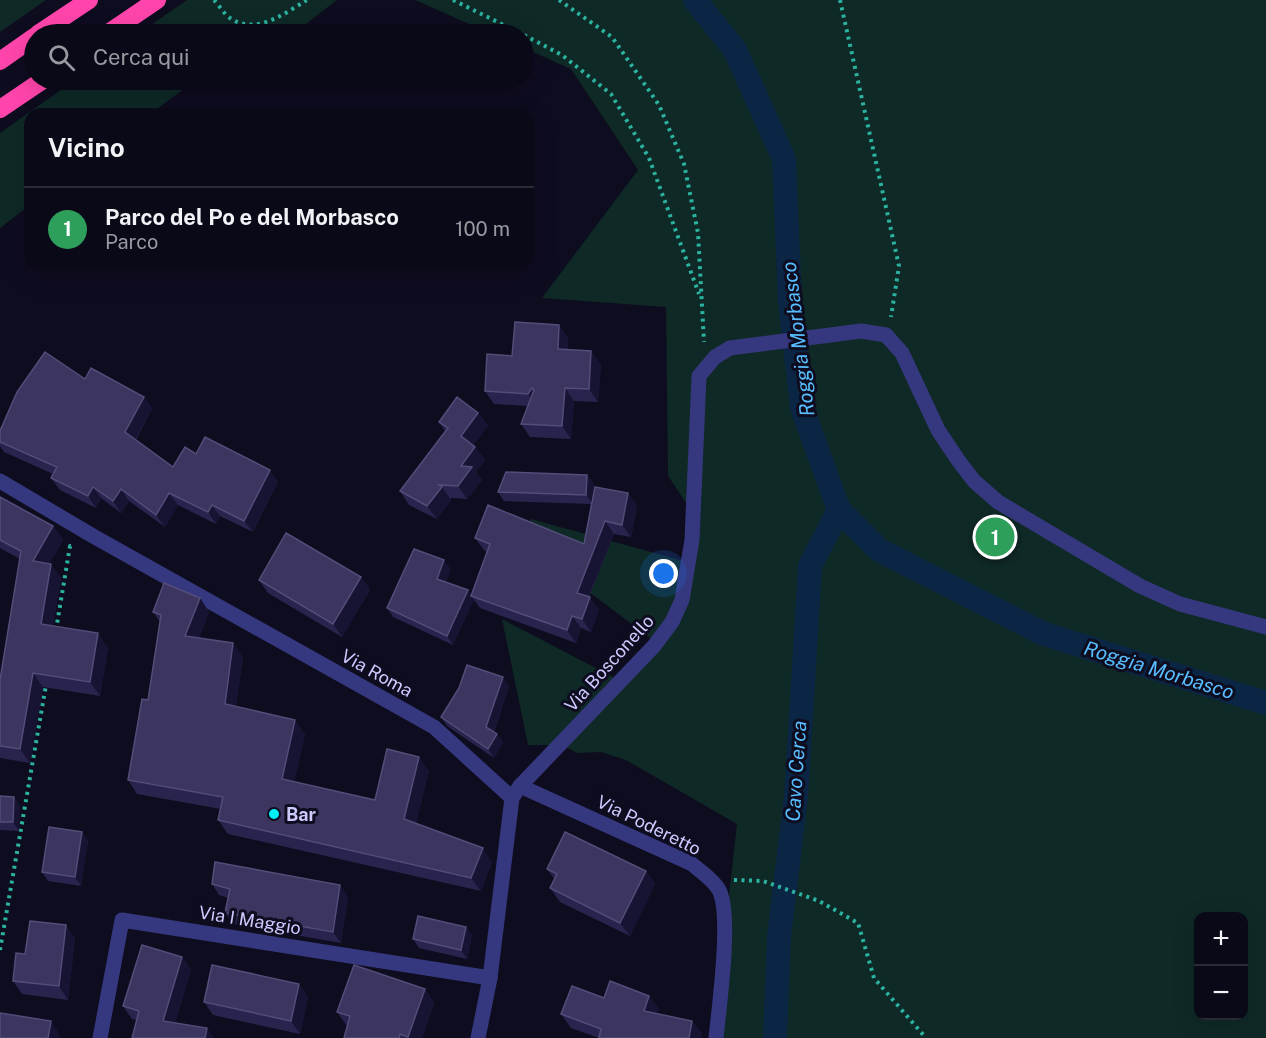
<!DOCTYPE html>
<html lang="it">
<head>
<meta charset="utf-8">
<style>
  body { margin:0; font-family:"Public Sans",sans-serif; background:#181724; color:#f1f3f6 }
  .controls { position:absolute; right:18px; bottom:18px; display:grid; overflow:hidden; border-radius:12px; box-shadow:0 6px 24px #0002 }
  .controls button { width:54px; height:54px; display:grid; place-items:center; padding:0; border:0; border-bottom:2px solid #2a2a36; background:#0a0917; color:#f1f3f6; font:30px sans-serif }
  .you { position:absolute; left:664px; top:574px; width:21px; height:21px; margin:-15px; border:4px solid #fff; border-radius:50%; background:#1a73e8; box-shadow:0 0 0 9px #1a73e833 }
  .badge { display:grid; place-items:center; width:39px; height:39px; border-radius:50%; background:#0b8043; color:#fff; font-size:20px; font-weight:700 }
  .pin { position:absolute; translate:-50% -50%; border:3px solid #fff; box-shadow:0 2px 6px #0006 }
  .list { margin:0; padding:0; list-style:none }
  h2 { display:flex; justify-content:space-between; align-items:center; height:78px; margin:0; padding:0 24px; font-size:26px }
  h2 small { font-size:20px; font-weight:400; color:#999aa1 }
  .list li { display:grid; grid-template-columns:39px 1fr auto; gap:18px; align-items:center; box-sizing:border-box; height:84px; padding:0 24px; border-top:2px solid #2a2a36 }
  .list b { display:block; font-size:22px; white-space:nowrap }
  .list p { margin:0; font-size:20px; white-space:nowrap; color:#999aa1 }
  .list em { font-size:20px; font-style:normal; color:#999aa1 }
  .icon { flex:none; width:33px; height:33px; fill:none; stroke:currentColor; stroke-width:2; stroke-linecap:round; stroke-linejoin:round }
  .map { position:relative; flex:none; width:1266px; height:1038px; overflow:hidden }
  .search { position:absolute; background:#0a0917; box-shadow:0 6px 24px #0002; left:24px; top:24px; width:510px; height:66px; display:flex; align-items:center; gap:15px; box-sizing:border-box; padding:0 21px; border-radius:33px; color:#999aa1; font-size:22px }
  .panel { position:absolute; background:#0a0917; box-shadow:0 6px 24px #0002; left:24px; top:108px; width:510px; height:162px; border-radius:18px }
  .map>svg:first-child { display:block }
</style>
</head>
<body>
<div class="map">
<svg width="1266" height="1038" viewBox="0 0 1266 1038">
  <rect width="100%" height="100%" fill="#0e0c1f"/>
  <!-- green -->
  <g fill="#0f2926" fill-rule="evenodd">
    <polygon points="0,0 46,0 0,32"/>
    <polygon points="187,0 337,0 293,34 138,34"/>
    <path d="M415,0H1266V1038H713L737,824L626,760L601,752L577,753L562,745H528L502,619L617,679L653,640L589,592L600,571L527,526L531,519L691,563V510L668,476L666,307L542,298L638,170L571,69L524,48V34H492ZM1198,916H1244V1016H1198Z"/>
    <polygon points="75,80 196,80 150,114 30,114 30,205 0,228 0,133"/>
  </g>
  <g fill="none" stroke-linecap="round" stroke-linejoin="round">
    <!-- canal -->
    <g stroke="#0b2544" stroke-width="24">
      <polyline points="695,0 735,50 784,159 790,301 802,408 839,510 879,550 1044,634 1266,703"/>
      <polyline points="775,1038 779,936 796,797 810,566 839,510"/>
    </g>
    <!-- path -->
    <g stroke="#2bb2a0" stroke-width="4" stroke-dasharray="3 4.5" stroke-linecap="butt">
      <path d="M214,0C219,5 224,14 230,18C256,36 285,13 307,0"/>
      <polyline points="453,0 522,34"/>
      <polyline points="559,0 612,37 659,105 684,164 698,233 704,342"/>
      <polyline points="840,0 899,266 891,317"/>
      <polyline points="524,35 562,55 611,94 649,158 699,294"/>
      <polyline points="56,630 70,546 73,548"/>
      <polyline points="734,880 763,881 819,901 858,923 874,978 926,1038"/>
      <polyline points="0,950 46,685"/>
    </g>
    <!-- minor -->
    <g stroke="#36387f" stroke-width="15">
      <polyline points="0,481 93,536 434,727 512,798 490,978 478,1038"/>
      <path d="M520,786L692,864C701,872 713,879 719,890C732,915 719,1007 716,1038"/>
      <polyline points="512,798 520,786 654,646 672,622 682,600 692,540 699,376 715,357 730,348 861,331 886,335 902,353 938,430 958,460 974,481 998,502 1140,586 1180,604 1266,627"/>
      <polyline points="100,1038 122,920 490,978"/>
    </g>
    <!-- highway -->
    <g stroke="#ff45ac" stroke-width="18">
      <polyline points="38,34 89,0"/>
      <polyline points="107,34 157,0"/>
      <polyline points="0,61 34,37"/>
      <polyline points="0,109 43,80"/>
    </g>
  </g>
  <!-- wall -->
  <g fill="#29244d">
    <polygon points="559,325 568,338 568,349 601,364 598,402 574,401 571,439 530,437 521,424 528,406 494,404 485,391 512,356"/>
    <polygon points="85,379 144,397 152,408 136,440 173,467 196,454 278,482 253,532 220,516 216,524 178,505 165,527 129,501 121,513 101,498 96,508 60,490 51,478 53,474 4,452 0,446 0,431"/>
    <polygon points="478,413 488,426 473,445 485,460 476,472 482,480 467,499 451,498 451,500 437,519 409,505 400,491 445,431 439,422"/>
    <polygon points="587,475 594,484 593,496 628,493 637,506 631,537 614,534 589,597 599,610 591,632 581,628 576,643 480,608 471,596 487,552 484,550 475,538 584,544 591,504 504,501 498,492"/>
    <polygon points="0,497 53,526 63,540 49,564 61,578 53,626 108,648 100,696 43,687 30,763 0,758 0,680 20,559 0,548"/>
    <polygon points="451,569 446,582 468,590 474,599 453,645 393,617 387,608"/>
    <polygon points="361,577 370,590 342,637 268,593 259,580"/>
    <polygon points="200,598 209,612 199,638 243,657 236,706 305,734 294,782 375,800 429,771 416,823 492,862 481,891 228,834 218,820 221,809 137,794 128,780 148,700 160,622 153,612"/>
    <polygon points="509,686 494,732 503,742 494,758 447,726 441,717"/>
    <polygon points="0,796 14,797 20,806 19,831 0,830"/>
    <polygon points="82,832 88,841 81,886 48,881 42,872"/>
    <polygon points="547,869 646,871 655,884 630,936 560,902 550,888 555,880"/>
    <polygon points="212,884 348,897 341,943 233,924 225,913 228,898 219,895"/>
    <polygon points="466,927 472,935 467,959 419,948 413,939"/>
    <polygon points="75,938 68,1000 22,994 13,981 25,954"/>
    <polygon points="182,957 191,970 175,1023 136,1020 132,1019 123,1006"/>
    <polygon points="299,984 308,997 300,1034 213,1015 204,1002"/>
    <polygon points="425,989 434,1003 422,1038 344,1038 347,1026 337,1012"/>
    <polygon points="649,996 659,1009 657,1014 692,1021 702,1034 701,1038 599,1038 571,1028 561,1014 604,998"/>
  </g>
  <!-- shaded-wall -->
  <g fill="#171333">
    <polygon points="559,325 568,338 567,362 558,349"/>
    <polygon points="591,351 601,364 598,402 589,389"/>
    <polygon points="532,388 541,401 537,407 528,394"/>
    <polygon points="565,388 574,401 571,439 562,426"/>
    <polygon points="144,397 152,408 133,444 125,432"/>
    <polygon points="478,413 488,426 470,449 461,436"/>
    <polygon points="475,447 485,460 476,472 482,480 467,499 458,486 461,466"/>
    <polygon points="270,470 278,482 253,532 244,521"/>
    <polygon points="587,475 594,484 593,504 586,495"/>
    <polygon points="93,487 101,498 96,508 88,496"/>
    <polygon points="442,487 451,500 437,519 427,506"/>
    <polygon points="121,489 129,501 121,513 113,501"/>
    <polygon points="169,493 178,505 165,527 156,515"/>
    <polygon points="628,493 637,506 631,537 622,525"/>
    <polygon points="212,505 220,516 216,524 208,512"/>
    <polygon points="605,521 614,534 585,605 577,593"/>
    <polygon points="53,526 63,540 43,575 33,561"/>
    <polygon points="444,560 451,569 443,588 437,579"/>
    <polygon points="51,564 61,578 51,638 41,624"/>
    <polygon points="361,577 370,590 342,637 333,624"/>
    <polygon points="468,590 474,599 453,645 447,636"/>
    <polygon points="590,597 599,610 591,632 582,619"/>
    <polygon points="200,598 209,612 194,650 185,636"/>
    <polygon points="572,616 581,628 576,643 567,630"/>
    <polygon points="98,633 108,648 100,696 90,682"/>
    <polygon points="233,643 243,657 234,718 225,704"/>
    <polygon points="33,673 43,687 30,763 20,749"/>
    <polygon points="503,677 509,686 492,736 486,727"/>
    <polygon points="295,720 305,734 292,793 282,779"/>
    <polygon points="497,734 503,742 494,758 488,749"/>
    <polygon points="419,757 429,771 414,833 404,819"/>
    <polygon points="14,797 20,806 19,831 13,822"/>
    <polygon points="82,832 88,841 81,886 75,877"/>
    <polygon points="483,848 492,862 481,891 471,878"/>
    <polygon points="646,871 655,884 630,936 620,923"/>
    <polygon points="340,885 348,897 341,943 333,932"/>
    <polygon points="66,925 75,938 68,1000 59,986"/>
    <polygon points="466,927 472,935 467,959 461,950"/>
    <polygon points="182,957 191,970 172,1033 163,1021"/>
    <polygon points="299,984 308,997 300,1034 291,1021"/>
    <polygon points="425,989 434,1003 422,1038 409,1038 408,1037"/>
    <polygon points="649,996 659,1009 653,1024 644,1011"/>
    <polygon points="51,1021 60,1035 60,1038 48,1038"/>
    <polygon points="692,1021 702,1034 701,1038 689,1038"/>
    <polygon points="207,1028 214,1038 205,1038"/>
  </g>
  <!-- building -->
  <g fill="#3b3560" stroke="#524d79" stroke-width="1.5">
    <polygon points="515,322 559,325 558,349 591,351 589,389 565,388 562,426 521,424 534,390 532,388 528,394 485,391 487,354 512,356"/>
    <polygon points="45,352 85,379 91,368 144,397 125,432 173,467 185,447 196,454 205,437 270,470 244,521 212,505 208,512 169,493 156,515 121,489 113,501 93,487 88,496 51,478 57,467 0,442 0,431 17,392"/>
    <polygon points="457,397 478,413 461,436 475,447 461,466 472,467 458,486 439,485 442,487 427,506 400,491 448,428 439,422"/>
    <polygon points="506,472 587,475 586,495 498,492"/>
    <polygon points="595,487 628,493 622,525 605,521 577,593 590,597 582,619 572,616 567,630 471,596 490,544 475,538 488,505 584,544"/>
    <polygon points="0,497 53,526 33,561 51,564 41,624 98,633 90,682 33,673 20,749 0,746 0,680 21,551 0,540"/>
    <polygon points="286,533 361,577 333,624 259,580"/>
    <polygon points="414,549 444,560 437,579 468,590 447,636 387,608"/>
    <polygon points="164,583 200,598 185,636 233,643 225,704 295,720 282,779 375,800 387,749 419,757 404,819 483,848 471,878 218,820 223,797 128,780 142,699 148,700 161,615 153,612"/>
    <polygon points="467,665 503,677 486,727 497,734 488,749 441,717 459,688"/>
    <polygon points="0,796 14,797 13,822 0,822"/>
    <polygon points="49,827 82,832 75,877 42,872"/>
    <polygon points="565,832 646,871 620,923 550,888 557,874 547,869"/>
    <polygon points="215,862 340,885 333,932 225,913 230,889 212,884"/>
    <polygon points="418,916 466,927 461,950 413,939"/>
    <polygon points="30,921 66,925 59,986 13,981 16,953 25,954"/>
    <polygon points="142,945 182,957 163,1021 207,1028 205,1038 132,1038 139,1011 123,1006"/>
    <polygon points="212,965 299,984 291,1021 204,1002"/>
    <polygon points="354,965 425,989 408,1037 400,1034 399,1038 344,1038 350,1016 337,1012"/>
    <polygon points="610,981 649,996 644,1011 692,1021 689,1038 599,1038 601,1029 561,1014 572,986 604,998"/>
    <polygon points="0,1013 51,1021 48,1038 0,1038"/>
  </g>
  <!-- markers -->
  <circle fill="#00eef5" stroke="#0e0c1f" stroke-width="2" cx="274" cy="814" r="6"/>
  <g text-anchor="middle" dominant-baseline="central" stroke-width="6" stroke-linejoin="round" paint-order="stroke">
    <!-- street labels -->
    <g font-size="18" fill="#cccaff" stroke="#0e0c1f">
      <text transform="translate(609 663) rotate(-48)">Via Bosconello</text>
      <text transform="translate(377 673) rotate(29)">Via Roma</text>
      <text transform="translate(649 825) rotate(26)">Via Poderetto</text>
      <text transform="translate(250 920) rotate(9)">Via I Maggio</text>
    </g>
    <!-- poi labels -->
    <g font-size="18" font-weight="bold" fill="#cccaff" stroke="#0e0c1f" text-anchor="start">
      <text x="286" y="814">Bar</text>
    </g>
    <!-- water labels -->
    <g font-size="20" font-style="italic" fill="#58beff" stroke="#0e0c1f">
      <text transform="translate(798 339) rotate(-97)">Roggia Morbasco</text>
      <text transform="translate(1159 670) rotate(17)">Roggia Morbasco</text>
      <text transform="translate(796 771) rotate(-86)">Cavo Cerca</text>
    </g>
  </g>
</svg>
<div class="controls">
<button>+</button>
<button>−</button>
</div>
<div class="you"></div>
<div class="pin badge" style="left:995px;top:537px;background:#2e9e5b">1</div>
<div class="search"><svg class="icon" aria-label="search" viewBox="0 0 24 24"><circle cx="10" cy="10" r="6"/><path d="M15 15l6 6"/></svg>Cerca qui</div>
<section class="panel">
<h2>Vicino<small></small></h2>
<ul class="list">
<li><span class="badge" style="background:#2e9e5b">1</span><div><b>Parco del Po e del Morbasco</b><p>Parco</p></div><em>100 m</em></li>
</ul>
</section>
</div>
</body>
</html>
